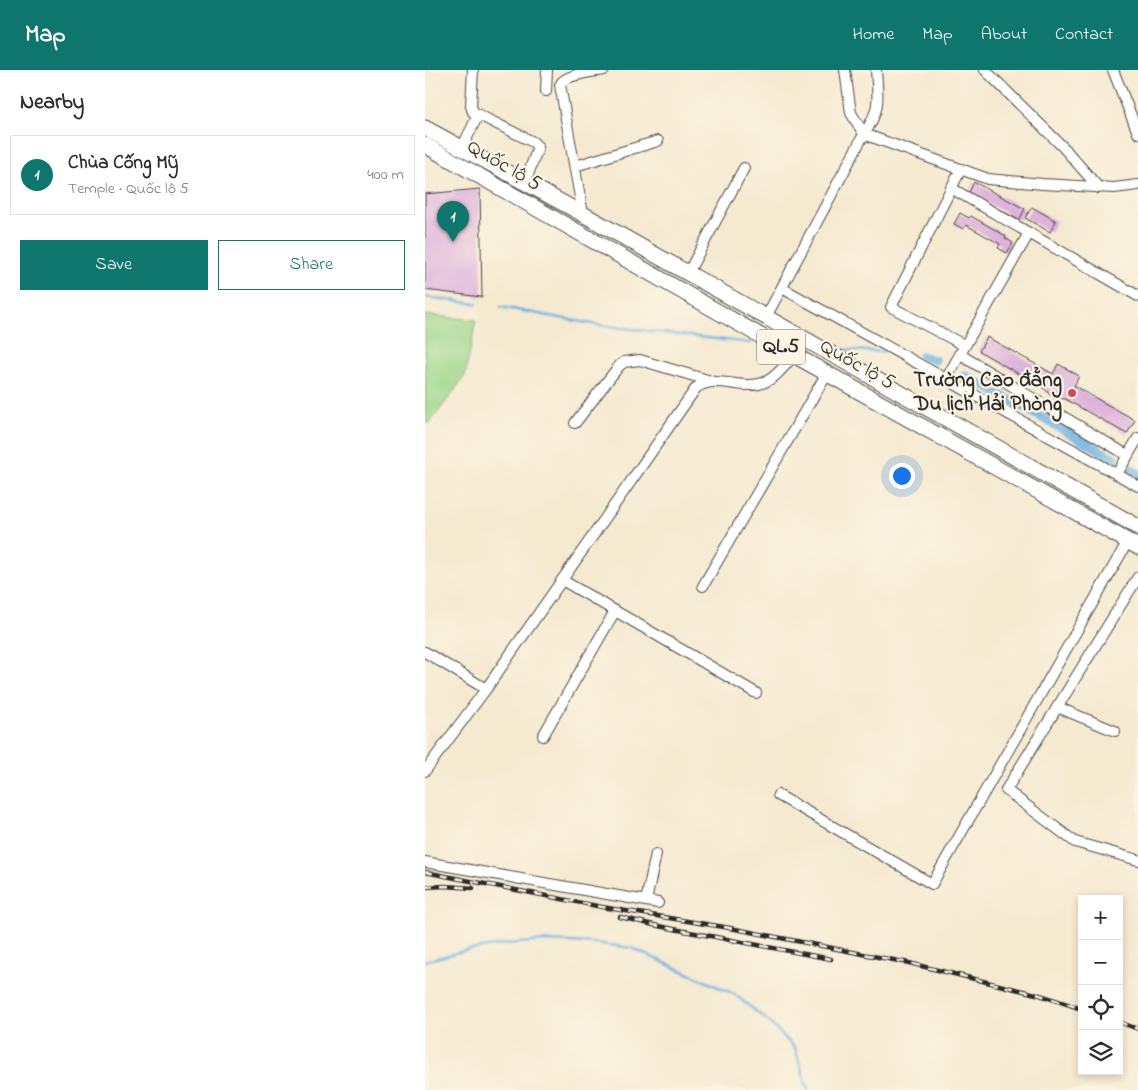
<!DOCTYPE html>
<html lang="en">
<head>
<meta charset="utf-8">
<style>
  body { margin:0; font-family:"Indie Flower",sans-serif; background:#f7f7f7; color:#2b2b33 }
  .controls { position:absolute; right:15px; bottom:15px; display:grid; overflow:hidden; border-radius:0px; box-shadow:0 2px 8px #0003 }
  .controls button { width:45px; height:45px; display:grid; place-items:center; padding:0; border:0; border-bottom:1px solid #e1e1e2; background:#fff; color:#2b2b33; font:25px sans-serif }
  .you { position:absolute; left:476px; top:405px; width:18px; height:18px; margin:-12px; border:4px solid #fff; border-radius:50%; background:#1a73e8; box-shadow:0 0 0 8px #1a73e833 }
  .badge { display:grid; place-items:center; width:32px; height:32px; border-radius:50%; background:#0f766e; color:#fff; font-size:16px; font-weight:700 }
  .pin { position:absolute; translate:-50% -41px; filter:drop-shadow(0 1px 2px #0008) }
  .pin::after { content:''; position:absolute; top:26px; width:18px; height:15px; background:inherit; clip-path:polygon(0 0,100% 0,50% 100%) }
  .list { margin:0; padding:0; list-style:none }
  h2 { display:flex; justify-content:space-between; align-items:center; height:65px; margin:0; padding:0 20px; font-size:21px }
  h2 small { font-size:16px; font-weight:400; color:#7c7c81 }
  .list li { display:grid; grid-template-columns:32px 1fr auto; gap:15px; align-items:center; box-sizing:border-box; height:80px; margin:0 10px 10px; padding:0 10px; border:1px solid #e1e1e2; border-radius:0px }
  .list b { display:block; font-size:19px; white-space:nowrap }
  .list p { margin:0; font-size:16px; white-space:nowrap; color:#7c7c81 }
  .list em { font-size:16px; font-style:normal; color:#7c7c81 }
  .actions { display:flex; gap:10px; padding:15px 20px }
  .actions a { flex:1; padding:11px 0; border:1px solid #0f766e; border-radius:0px; text-align:center; font-size:18px; color:#0f766e }
  .actions .main { background:#0f766e; color:#fff }
  .icon { flex:none; width:28px; height:28px; fill:none; stroke:currentColor; stroke-width:2; stroke-linecap:round; stroke-linejoin:round }
  .map { position:relative; flex:none; width:713px; height:1020px; overflow:hidden }
  header { display:flex; align-items:center; gap:30px; box-sizing:border-box; height:70px; padding:0 25px; background:#0f766e; color:#fff }
  header strong { font-size:24px }
  nav { display:flex; gap:28px; margin-inline-start:auto; font-size:18px }
  main { display:flex }
  aside { flex:1; background:#fff }
  .map>svg:first-child { display:block }
</style>
</head>
<body>
<header>
<strong>Map</strong>
<nav><a>Home</a><a>Map</a><a>About</a><a>Contact</a></nav>
</header>
<main>
<aside>
<h2>Nearby<small></small></h2>
<ul class="list">
<li><span class="badge">1</span><div><b>Chùa Cống Mỹ</b><p>Temple · Quốc lộ 5</p></div><em>400 m</em></li>
</ul>
<div class="actions"><a class="main">Save</a><a>Share</a></div>
</aside>
<div class="map">
<svg width="713" height="1020" viewBox="0 0 713 1020">
  <rect width="100%" height="100%" fill="#fcf5e5"/>
  <filter id="ink" filterUnits="userSpaceOnUse"><feTurbulence type="fractalNoise" baseFrequency=".02" numOctaves="2"/><feDisplacementMap in="SourceGraphic" scale="10" xChannelSelector="R" yChannelSelector="G"/><feConvolveMatrix kernelMatrix="1 2 1 2 8 2 1 2 1" color-interpolation-filters="sRGB"/></filter>
  <filter id="wash" filterUnits="userSpaceOnUse"><feTurbulence type="fractalNoise" baseFrequency=".0096" numOctaves="4" result="noise"/><feDisplacementMap in="SourceGraphic" scale="20" xChannelSelector="R" yChannelSelector="G"/><feGaussianBlur stdDeviation="1.12" result="paint"/><feColorMatrix in="noise" values="0 0 0 0 0 0 0 0 0 0 0 0 0 0 0 0 0 1.4 0 .05"/><feComposite in="paint" operator="in"/></filter>
  <g filter="url(#wash)">
    <rect width="100%" height="100%" fill="#f5e9d0"/>
    <!-- green -->
    <polygon fill="#9bd689" stroke="#63805a" points="0,245 51,250 40,306 4,354 0,351"/>
    <g fill="none" stroke-linecap="round" stroke-linejoin="round">
      <!-- stream -->
      <g stroke="#6ab0e1" stroke-width="2.5">
        <polyline points="0,227 52,234"/>
        <polyline points="76,237 173,255 325,273"/>
        <polyline points="412,279 458,282"/>
        <polyline points="0,891 42,880 82,874 119,871 170,873 207,878 309,924 343,951 370,978 383,1020"/>
      </g>
      <!-- canal -->
      <g stroke="#6ab0e1" stroke-width="9">
        <polyline points="497,286 510,290"/>
        <polyline points="540,305 689,388"/>
        <polyline points="704,398 713,403"/>
      </g>
    </g>
    <g id="blocks">
      <!-- building -->
      <g fill="#ddb2db">
        <polygon points="549,112 600,139 594,150 544,123"/>
        <polygon points="55,119 57,227 0,220 0,124"/>
        <polygon points="607,137 631,151 625,162 600,148"/>
        <polygon points="535,143 544,148 546,146 581,166 580,168 588,173 582,183 573,178 575,174 541,155 538,159 529,154"/>
        <polygon points="562,267 628,304 633,294 654,306 649,316 710,350 702,364 640,329 628,328 620,319 554,281"/>
      </g>
    </g>
  </g>
  <g filter="url(#ink)">
    <use href="#blocks" fill-opacity="0" stroke="#494844" stroke-width="1"/>
    <g fill="none" stroke-linecap="round" stroke-linejoin="round">
      <!-- minor casing -->
      <g stroke="#494844" stroke-width="12">
        <g id="minor">
          <polyline points="48,0 46,36 48,42 108,72 113,77 100,113"/>
          <path d="M420,0L426,43L439,64C456,39 453,29 451,0"/>
          <polyline points="560,0 638,77 674,118"/>
          <polyline points="688,0 713,63"/>
          <polyline points="121,21 122,0"/>
          <polyline points="37,78 53,45"/>
          <polyline points="150,96 233,71"/>
          <polyline points="536,99 466,237 539,275"/>
          <polyline points="526,118 604,163"/>
          <path d="M158,144L135,15C139,4 167,2 179,0"/>
          <polyline points="263,203 319,98"/>
          <polyline points="357,218 713,416"/>
          <polyline points="341,247 439,64 563,109 618,114 689,118 713,115"/>
          <polyline points="534,284 702,385"/>
          <polyline points="521,309 604,163 713,226"/>
          <polyline points="150,353 194,296 199,292 215,290 286,311"/>
          <polyline points="692,404 713,368"/>
          <polyline points="713,507 581,720 650,772 713,790"/>
          <polyline points="137,510 331,623"/>
          <polyline points="278,516 402,303"/>
          <polyline points="0,582 61,619"/>
          <polyline points="632,637 690,661"/>
          <polyline points="118,666 190,541"/>
          <path d="M0,701L61,619L271,318C291,303 318,322 340,312C352,307 361,294 369,285"/>
          <polyline points="353,725 507,814 703,471"/>
          <polyline points="0,792 233,833"/>
          <polyline points="221,831 231,784"/>
        </g>
      </g>
      <!-- highway casing -->
      <g stroke="#494844" stroke-width="17">
        <g id="highway">
          <polyline points="0,58 158,144 713,457"/>
          <polyline points="0,75 369,285 713,477"/>
        </g>
      </g>
      <!-- minor -->
      <use href="#minor" stroke="#fff" stroke-width="10"/>
      <!-- highway -->
      <use href="#highway" stroke="#fff" stroke-width="15"/>
      <!-- rail casing -->
      <g stroke="#2b2b2b" stroke-width="4.5">
        <g id="rail">
          <polyline points="0,802 177,837 305,858 484,893 615,925 657,939"/>
          <polyline points="0,817 20,816 48,818"/>
          <polyline points="195,847 233,856 406,889"/>
          <polyline points="694,952 713,959"/>
        </g>
      </g>
      <!-- rail -->
      <use href="#rail" stroke="#fcf5e5" stroke-width="2.5" stroke-dasharray="8" stroke-linecap="butt"/>
    </g>
  </g>
  <!-- markers -->
  <circle fill="#d1495b" stroke="#fcf5e5" stroke-width="2" cx="647" cy="323" r="5"/>
  <g text-anchor="middle" dominant-baseline="central" stroke-width="4.5" stroke-linejoin="round" paint-order="stroke">
    <!-- shield labels -->
    <rect fill="#fcf5e5" stroke="#6a6863" stroke-width="1" x="332" y="259.5" width="48" height="35" rx="4"/>
    <g font-size="20" font-weight="bold" fill="#2b2b2b">
      <text x="356" y="277">QL.5</text>
    </g>
    <!-- street labels -->
    <g font-size="21" fill="#2b2b2b" stroke="#fcf5e5">
      <text transform="translate(79 96) rotate(30)">Quốc lộ 5</text>
      <text transform="translate(432 295) rotate(29)">Quốc lộ 5</text>
    </g>
    <!-- poi labels -->
    <g font-size="21" font-weight="bold" fill="#2b2b2b" stroke="#fcf5e5" text-anchor="end">
      <text x="637" y="311">Trường Cao đẳng<tspan x="637" dy="24">Du lịch Hải Phòng</tspan></text>
    </g>
  </g>
</svg>
<div class="controls">
<button>+</button>
<button>−</button>
<button><svg class="icon" aria-label="locate" viewBox="0 0 24 24"><circle cx="12" cy="12" r="6"/><path d="M12 2v4M12 18v4M2 12h4M18 12h4"/></svg></button>
<button><svg class="icon" aria-label="layers" viewBox="0 0 24 24"><path d="M12 4l9 5-9 5-9-5zM3 14l9 5 9-5"/></svg></button>
</div>
<div class="you"></div>
<div class="pin badge" style="left:28px;top:172px">1</div>
</div>
</main>
</body>
</html>
